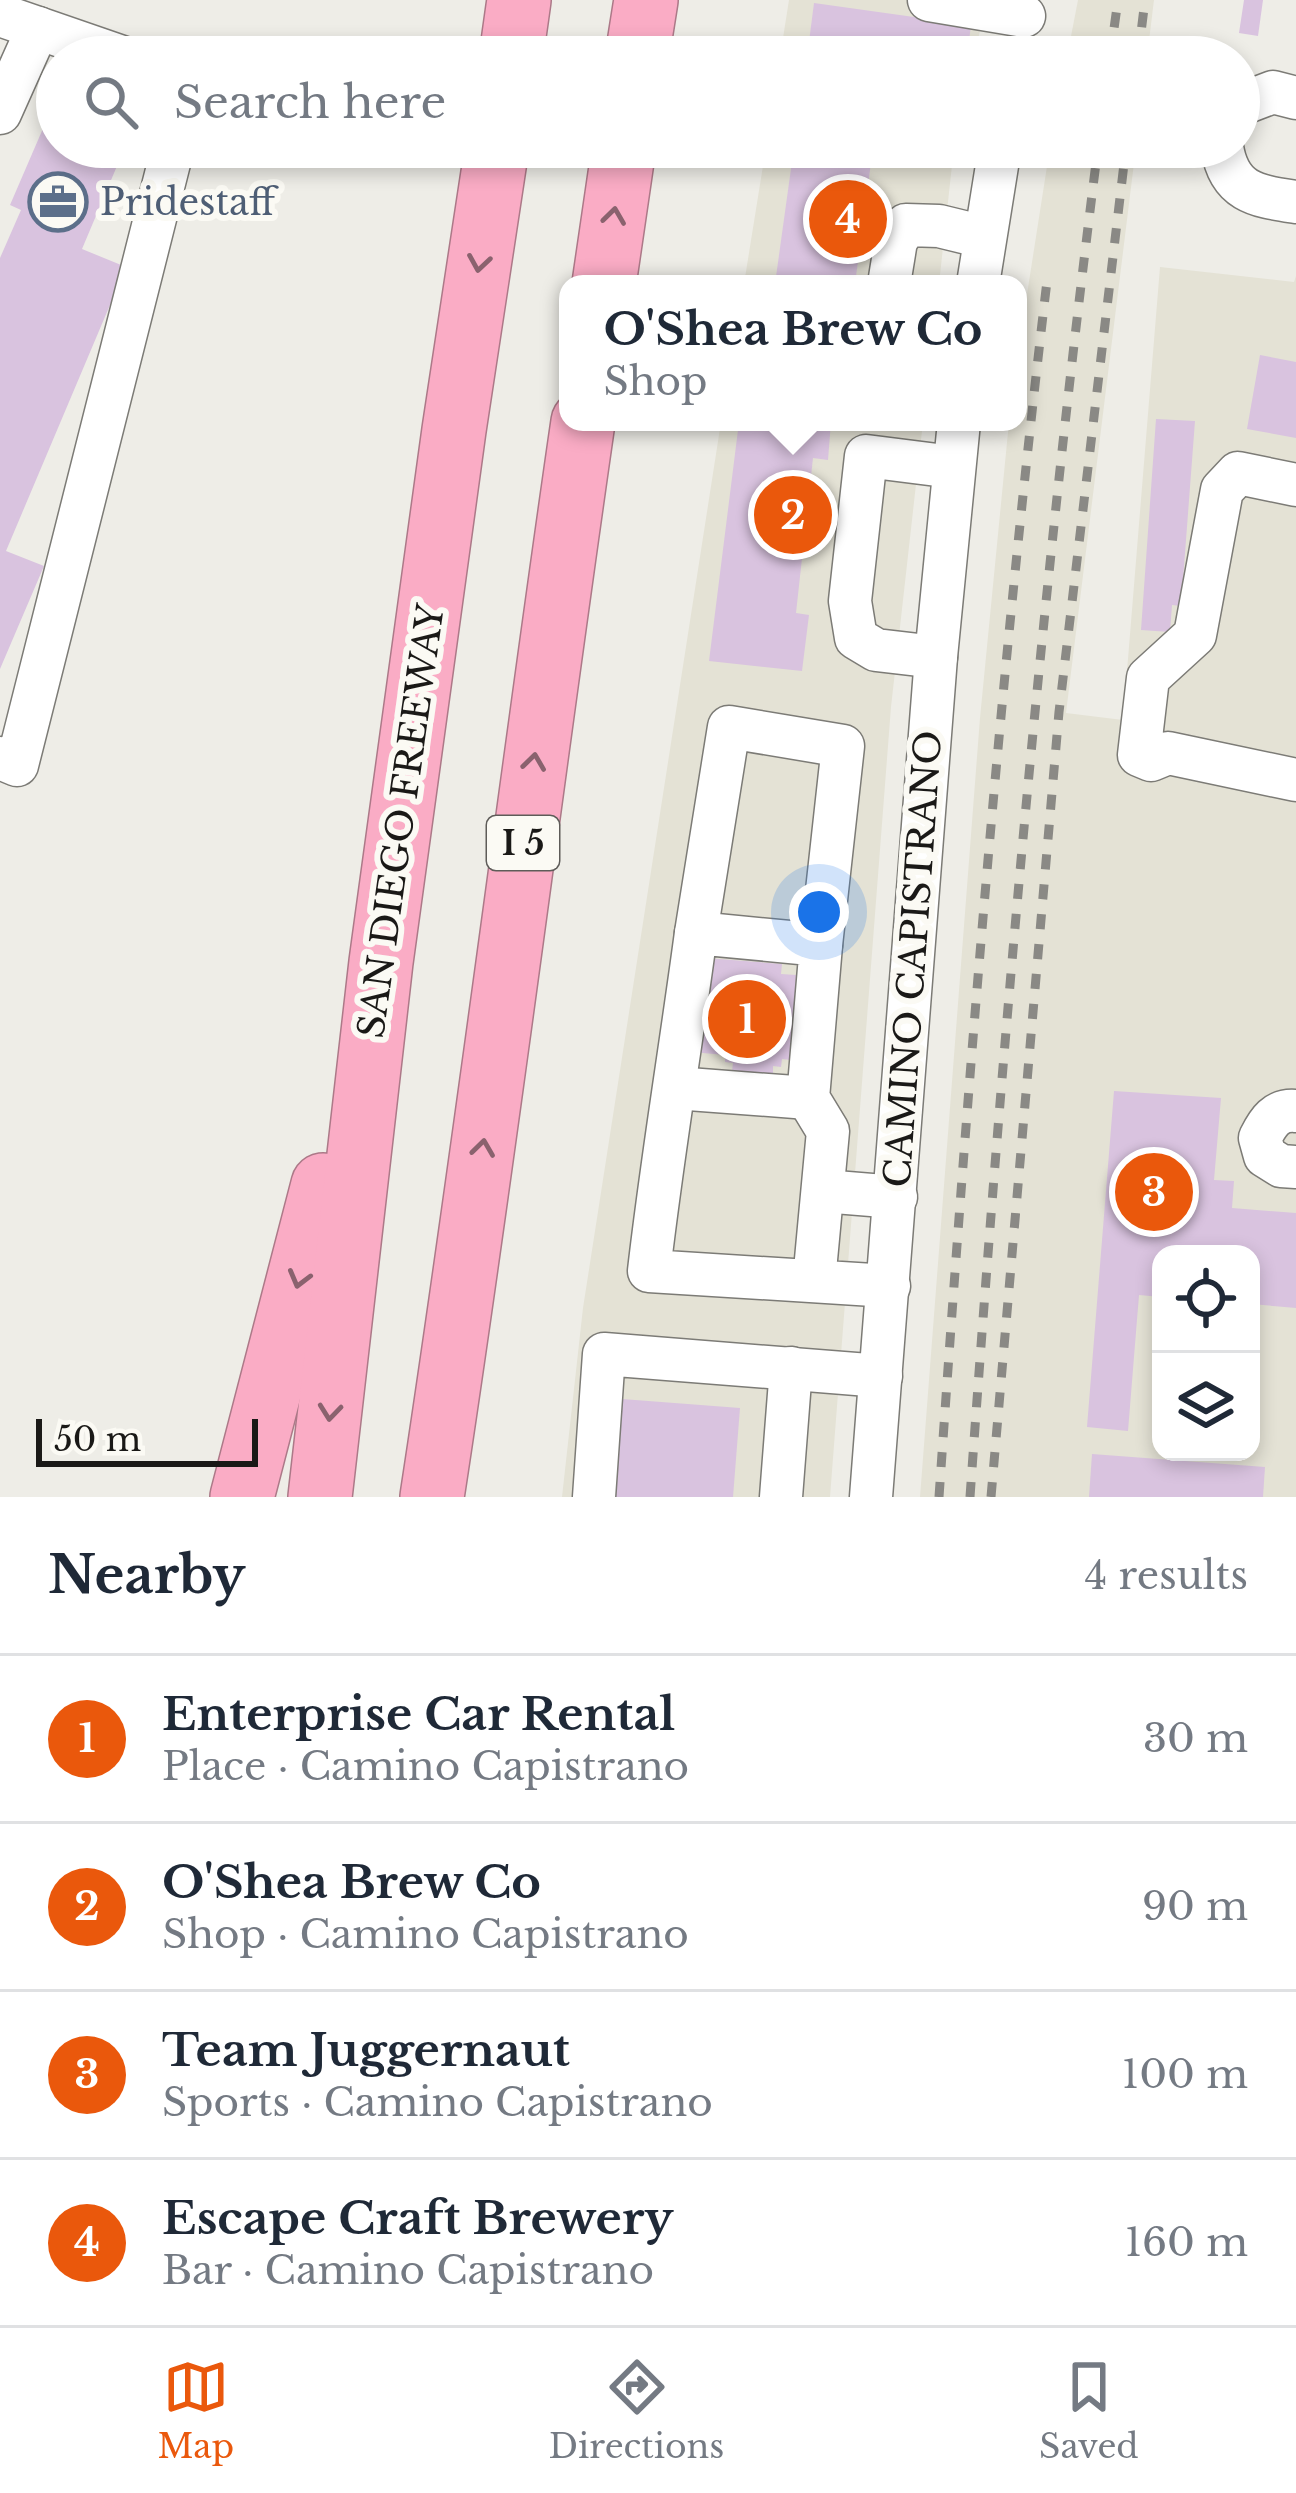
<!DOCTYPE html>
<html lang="en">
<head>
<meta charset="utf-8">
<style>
  body { margin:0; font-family:"Libre Baskerville",serif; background:#f6f6f7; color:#1f2937 }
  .controls { position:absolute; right:36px; bottom:36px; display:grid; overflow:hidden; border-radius:24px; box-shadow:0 6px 18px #0003 }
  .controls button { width:108px; height:108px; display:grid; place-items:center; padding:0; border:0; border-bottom:3px solid #e0e1e3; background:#fff; color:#1f2937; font:60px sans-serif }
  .scale { position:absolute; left:36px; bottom:30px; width:222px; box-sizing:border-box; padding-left:12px; border:6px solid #1a1917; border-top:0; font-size:33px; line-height:42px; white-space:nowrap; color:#1a1917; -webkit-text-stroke:9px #fbfaf4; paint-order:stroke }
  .you { position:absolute; left:819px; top:912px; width:42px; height:42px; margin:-30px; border:9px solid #fff; border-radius:50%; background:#1a73e8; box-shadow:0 0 0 18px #1a73e833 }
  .badge { display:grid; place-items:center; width:78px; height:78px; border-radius:50%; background:#ea580c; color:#fff; font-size:39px; font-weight:700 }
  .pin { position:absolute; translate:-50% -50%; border:6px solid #fff; box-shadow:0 3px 12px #0006 }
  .popup { position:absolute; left:559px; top:275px; width:468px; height:156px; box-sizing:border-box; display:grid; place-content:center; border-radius:24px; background:#fff; filter:drop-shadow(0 3px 9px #0005); font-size:39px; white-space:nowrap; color:#747a83 }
  .popup b { font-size:45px; color:#1f2937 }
  .popup::after { content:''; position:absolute; left:50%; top:100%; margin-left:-24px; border:24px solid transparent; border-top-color:#fff }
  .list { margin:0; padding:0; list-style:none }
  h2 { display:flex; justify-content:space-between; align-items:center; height:156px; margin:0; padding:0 48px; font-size:51px }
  h2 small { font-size:39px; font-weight:400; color:#747a83 }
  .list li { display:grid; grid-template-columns:78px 1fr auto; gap:36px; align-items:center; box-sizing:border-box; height:168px; padding:0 48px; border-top:3px solid #e0e1e3 }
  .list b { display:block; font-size:45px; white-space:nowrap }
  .list p { margin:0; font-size:39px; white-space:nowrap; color:#747a83 }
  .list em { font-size:39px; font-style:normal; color:#747a83 }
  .icon { flex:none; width:66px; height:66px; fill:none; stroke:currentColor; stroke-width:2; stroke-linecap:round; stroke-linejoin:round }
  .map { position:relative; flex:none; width:1296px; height:1497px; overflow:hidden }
  .search { position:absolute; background:#fff; box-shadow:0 6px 18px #0003; left:36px; right:36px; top:36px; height:132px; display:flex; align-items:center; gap:30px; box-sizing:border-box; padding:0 42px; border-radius:66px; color:#747a83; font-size:45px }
  .sheet { height:828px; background:#fff }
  nav { display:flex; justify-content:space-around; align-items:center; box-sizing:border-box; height:168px; border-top:3px solid #e0e1e3; background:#fff; font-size:33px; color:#747a83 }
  nav a { display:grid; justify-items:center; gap:6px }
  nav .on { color:#ea580c }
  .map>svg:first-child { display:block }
</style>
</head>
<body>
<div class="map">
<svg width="1296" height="1497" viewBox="0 0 1296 1497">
  <rect width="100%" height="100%" fill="#eeede7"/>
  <!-- built -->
  <g fill="#e4e2d5" fill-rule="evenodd">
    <polygon points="789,0 987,0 974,57 780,57"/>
    <polygon points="1078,0 1154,0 1147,57 1067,57"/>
    <polygon points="766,147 954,147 939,284 744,284"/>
    <path d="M1050,147H1136L1066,713L1123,720L1160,267L1294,282L1296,276V1497H920L980,718L1009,422H1018V352ZM1161,1254H1251V1452H1161Z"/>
    <polygon points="721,422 923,422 891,707 830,1497 562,1497 583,1308"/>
  </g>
  <!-- building -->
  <g fill="#d9c3df">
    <polygon points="1244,0 1263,0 1258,36 1239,33"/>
    <polygon points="814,3 971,25 967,57 807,57"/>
    <polygon points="57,96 57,147 125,147 82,249 126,267 6,551 44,566 0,669 0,258 21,210 10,205"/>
    <polygon points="794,147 873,147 855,284 775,284"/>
    <polygon points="1260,355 1296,362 1296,438 1247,429"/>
    <polygon points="1156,419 1195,421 1181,606 1172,605 1170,632 1141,630"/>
    <polygon points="739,422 831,422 828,460 813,458 796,613 809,615 802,671 709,661"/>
    <polygon points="706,958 782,964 781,974 796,975 795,1002 801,1003 791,1060 782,1059 781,1067 773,1066 773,1074 732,1071 733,1063 725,1062 725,1055 692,1052"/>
    <polygon points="1114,1091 1221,1098 1214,1180 1234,1181 1232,1208 1296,1213 1296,1308 1251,1304 1251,1254 1161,1254 1161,1297 1139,1295 1128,1431 1087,1427"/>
    <polygon points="622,1399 740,1408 733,1497 614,1497"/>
    <polygon points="1092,1454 1265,1467 1263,1497 1089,1497"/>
  </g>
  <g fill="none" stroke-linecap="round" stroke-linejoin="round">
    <!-- minor casing -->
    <g stroke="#7c7b76" stroke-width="45">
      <g id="minor">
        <polyline points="929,0 1024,16"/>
        <polyline points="0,15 122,57"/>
        <polyline points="1239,105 1273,92 1296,98"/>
        <polyline points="0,113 38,28"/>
        <path d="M1222,147C1229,193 1257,196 1296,202"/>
        <polyline points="889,284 896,241 906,225 939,226 984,237"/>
        <polyline points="978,284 1000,147"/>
        <polyline points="1296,485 1238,473 1222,490 1195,635 1148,678 1139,755 1151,760 1168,753 1296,780"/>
        <polyline points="936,657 876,650 856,638 850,601 866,456 953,467"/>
        <polyline points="0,758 17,765 173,147"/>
        <polyline points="696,933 729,727 843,746 821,945"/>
        <polyline points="675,1088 808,1098"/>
        <path d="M1296,1111C1276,1109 1268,1122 1260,1138L1265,1156L1281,1166L1296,1167"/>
        <polyline points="823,1191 896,1197"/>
        <path d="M814,1281L828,1131L808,1098L821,945L696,933C681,1046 662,1158 649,1271L889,1286"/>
        <polyline points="594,1497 604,1354 881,1376"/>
        <polyline points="781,1497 791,1368"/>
        <polyline points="871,1497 936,657 959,422"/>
      </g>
    </g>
    <!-- highway casing -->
    <g stroke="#ac7988" stroke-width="66">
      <g id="highway">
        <polyline points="511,57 519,0"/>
        <polyline points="637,57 646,0"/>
        <polyline points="604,284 624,147"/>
        <polyline points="242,1497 323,1185"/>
        <polyline points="320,1497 381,962 454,430 497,147"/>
        <path d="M432,1497C487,1139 531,780 583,422"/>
      </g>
    </g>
    <!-- minor -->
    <use href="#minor" stroke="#fff" stroke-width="42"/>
    <!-- highway -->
    <use href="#highway" stroke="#faacc5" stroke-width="63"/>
    <!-- rail -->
    <g stroke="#8a8985" stroke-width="9" stroke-dasharray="15 15" stroke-linecap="butt">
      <polyline points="1110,57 1118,0"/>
      <polyline points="1138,57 1145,0"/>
      <path d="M939,1497C967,1091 999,686 1047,281"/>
      <path d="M970,1497C1002,1046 1041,596 1098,147"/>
      <polyline points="991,1497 1059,712 1126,147"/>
    </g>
  </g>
  <!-- one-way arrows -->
  <defs><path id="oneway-chevron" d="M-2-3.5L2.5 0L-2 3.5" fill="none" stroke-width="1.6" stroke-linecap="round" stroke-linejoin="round" transform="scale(3)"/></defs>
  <g stroke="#8a626e">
    <use href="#oneway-chevron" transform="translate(614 216) rotate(-82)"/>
    <use href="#oneway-chevron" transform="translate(479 263) rotate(99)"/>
    <use href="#oneway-chevron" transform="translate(534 762) rotate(-82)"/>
    <use href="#oneway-chevron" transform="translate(483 1148) rotate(-82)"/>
    <use href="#oneway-chevron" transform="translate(299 1279) rotate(105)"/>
    <use href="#oneway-chevron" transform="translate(330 1412) rotate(96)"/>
  </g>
  <!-- icons -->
  <defs>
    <g id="office-ring" transform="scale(3)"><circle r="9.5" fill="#fbfaf4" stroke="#5c6f8a" stroke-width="1.5"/><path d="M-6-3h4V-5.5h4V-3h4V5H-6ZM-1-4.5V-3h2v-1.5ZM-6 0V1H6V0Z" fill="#5c6f8a"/></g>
  </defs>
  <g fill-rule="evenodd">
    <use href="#office-ring" x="58" y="202"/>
  </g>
  <g text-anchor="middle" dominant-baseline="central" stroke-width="12" stroke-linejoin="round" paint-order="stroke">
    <!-- shield labels -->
    <rect fill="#fbfaf4" stroke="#5e5c59" stroke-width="3" x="487" y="816" width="72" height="54" rx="9"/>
    <g font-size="33" font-weight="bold" fill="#1a1917">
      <text x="523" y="843">I 5</text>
    </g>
    <!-- service labels -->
    <g font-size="36" fill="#4e5e75" stroke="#fbfaf4" text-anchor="start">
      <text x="100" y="202">Pridestaff</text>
    </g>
    <!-- street labels -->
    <g font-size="36" fill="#1a1917" stroke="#fbfaf4">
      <text transform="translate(401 821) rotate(-82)">SAN DIEGO FREEWAY</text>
      <text transform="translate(913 959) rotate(-86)">CAMINO CAPISTRANO</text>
    </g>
  </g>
</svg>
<div class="controls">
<button><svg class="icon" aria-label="locate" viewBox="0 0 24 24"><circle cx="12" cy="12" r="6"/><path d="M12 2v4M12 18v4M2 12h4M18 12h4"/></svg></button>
<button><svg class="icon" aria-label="layers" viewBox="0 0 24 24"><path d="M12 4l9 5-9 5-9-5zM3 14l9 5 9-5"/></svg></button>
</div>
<div class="scale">50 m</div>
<div class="you"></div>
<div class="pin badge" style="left:747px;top:1019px">1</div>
<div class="pin badge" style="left:793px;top:515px">2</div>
<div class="popup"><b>O'Shea Brew Co</b>Shop</div>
<div class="pin badge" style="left:1154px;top:1192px">3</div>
<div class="pin badge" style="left:848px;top:219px">4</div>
<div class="search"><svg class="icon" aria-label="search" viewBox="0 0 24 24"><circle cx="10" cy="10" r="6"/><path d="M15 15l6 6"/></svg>Search here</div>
</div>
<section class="sheet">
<h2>Nearby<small>4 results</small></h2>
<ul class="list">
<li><span class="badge">1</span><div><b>Enterprise Car Rental</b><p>Place · Camino Capistrano</p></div><em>30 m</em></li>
<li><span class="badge">2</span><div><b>O'Shea Brew Co</b><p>Shop · Camino Capistrano</p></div><em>90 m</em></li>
<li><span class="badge">3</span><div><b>Team Juggernaut</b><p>Sports · Camino Capistrano</p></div><em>100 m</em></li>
<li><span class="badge">4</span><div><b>Escape Craft Brewery</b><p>Bar · Camino Capistrano</p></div><em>160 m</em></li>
</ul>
</section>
<nav>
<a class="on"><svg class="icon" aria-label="map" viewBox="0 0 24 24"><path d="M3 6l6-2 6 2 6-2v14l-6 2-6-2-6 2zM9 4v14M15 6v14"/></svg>Map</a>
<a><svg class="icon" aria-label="directions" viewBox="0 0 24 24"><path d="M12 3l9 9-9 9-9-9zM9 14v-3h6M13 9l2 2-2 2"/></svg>Directions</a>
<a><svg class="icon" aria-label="saved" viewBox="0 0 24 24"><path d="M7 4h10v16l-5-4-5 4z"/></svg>Saved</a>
</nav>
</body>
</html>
